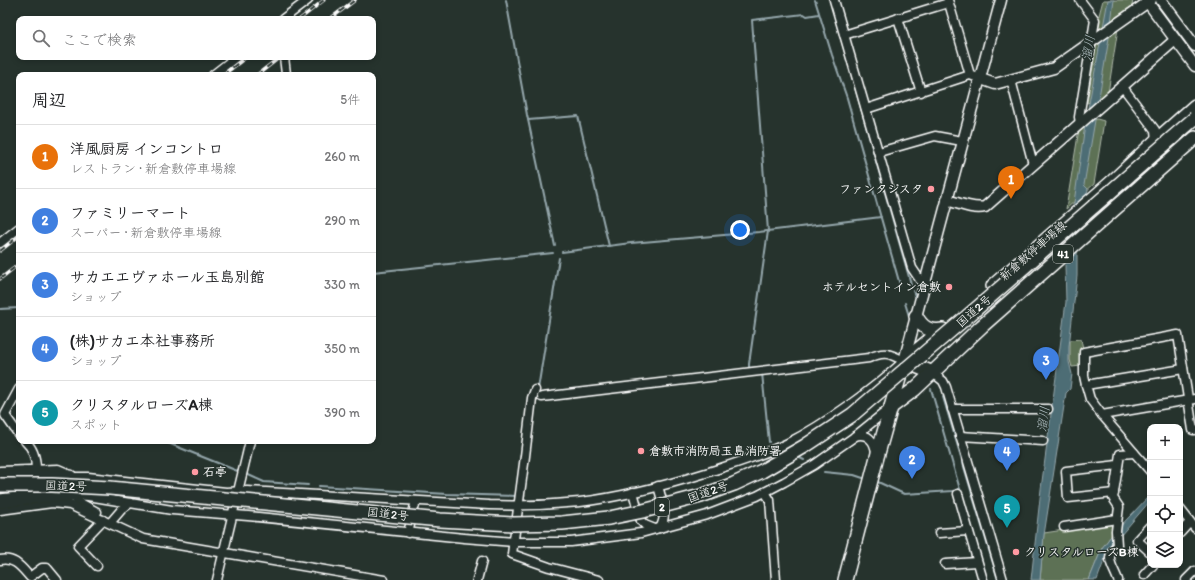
<!DOCTYPE html>
<html lang="ja">
<head>
<meta charset="utf-8">
<style>
  body { margin:0; font-family:Itim,"Klee One",sans-serif; background:#f2f2f2; color:#202124 }
  .controls { position:absolute; right:12px; bottom:12px; display:grid; overflow:hidden; border-radius:8px; box-shadow:0 2px 6px #0003 }
  .controls button { width:36px; height:36px; display:grid; place-items:center; padding:0; border:0; border-bottom:1px solid #e0e0e0; background:#fff; color:#202124; font:20px sans-serif }
  .you { position:absolute; left:740px; top:230px; width:14px; height:14px; margin:-10px; border:3px solid #fff; border-radius:50%; background:#1a73e8; box-shadow:0 0 0 6px #1a73e833 }
  .badge { display:grid; place-items:center; width:26px; height:26px; border-radius:50%; background:#2563eb; color:#fff; font-size:13px; font-weight:700 }
  .pin { position:absolute; translate:-50% -33px; filter:drop-shadow(0 1px 2px #0008) }
  .pin::after { content:''; position:absolute; top:21px; width:14px; height:12px; background:inherit; clip-path:polygon(0 0,100% 0,50% 100%) }
  .list { margin:0; padding:0; list-style:none }
  h2 { display:flex; justify-content:space-between; align-items:center; height:52px; margin:0; padding:0 16px; font-size:17px }
  h2 small { font-size:13px; font-weight:400; color:#757577 }
  .list li { display:grid; grid-template-columns:26px 1fr auto; gap:12px; align-items:center; box-sizing:border-box; height:64px; padding:0 16px; border-top:1px solid #e0e0e0 }
  .list b { display:block; font-size:15px; white-space:nowrap }
  .list p { margin:0; font-size:13px; white-space:nowrap; color:#757577 }
  .list em { font-size:13px; font-style:normal; color:#757577 }
  .icon { flex:none; width:22px; height:22px; fill:none; stroke:currentColor; stroke-width:2; stroke-linecap:round; stroke-linejoin:round }
  .map { position:relative; flex:none; width:1195px; height:580px; overflow:hidden }
  .search { position:absolute; background:#fff; box-shadow:0 2px 6px #0003; left:16px; top:16px; width:360px; height:44px; display:flex; align-items:center; gap:10px; box-sizing:border-box; padding:0 14px; border-radius:8px; color:#757577; font-size:15px }
  .panel { position:absolute; background:#fff; box-shadow:0 2px 6px #0003; left:16px; top:72px; width:360px; height:372px; border-radius:8px }
  .map>svg:first-child { display:block }
</style>
</head>
<body>
<div class="map">
<svg width="1195" height="580" viewBox="0 0 1195 580">
  <rect width="100%" height="100%" fill="#26332d"/>
  <filter id="ink" filterUnits="userSpaceOnUse"><feTurbulence type="fractalNoise" baseFrequency=".025" numOctaves="2"/><feDisplacementMap in="SourceGraphic" scale="8" xChannelSelector="R" yChannelSelector="G"/><feConvolveMatrix kernelMatrix="1 2 1 2 8 2 1 2 1" color-interpolation-filters="sRGB"/></filter>
  <g filter="url(#ink)">
    <!-- green -->
    <g fill="#5d7154" stroke="#aeb8aa">
      <polygon points="1103,0 1133,0 1132,6 1099,29 1098,19"/>
      <polygon points="1118,28 1108,93 1096,100 1087,103 1097,42"/>
      <polygon points="1097,119 1104,121 1094,184 1066,209 1079,129 1089,121"/>
      <polygon points="1081,339 1083,349 1080,350 1081,366 1072,367 1070,360 1070,340"/>
      <polygon points="1111,523 1113,523 1111,536 1102,548 1089,580 1040,580 1044,533"/>
    </g>
    <!-- water -->
    <g fill="#4e6d75" stroke="#95a7ac">
      <polygon points="1108,0 1114,0 1109,38 1084,185 1088,189 1077,254 1077,276 1069,346 1069,362 1072,374 1070,389 1066,393 1044,535 1040,580 1031,580 1041,489 1066,302 1065,266 1085,125"/>
      <polygon points="1150,495 1150,501 1108,550 1097,580 1089,580 1102,548 1111,536"/>
    </g>
    <g fill="none" stroke-linecap="round" stroke-linejoin="round">
      <!-- stream -->
      <g stroke="#95a7ac" stroke-width="2">
        <polyline points="506,0 527,115 555,246"/>
        <polyline points="815,0 832,55 847,98 900,285"/>
        <polyline points="830,0 911,284"/>
        <polyline points="528,120 578,116 609,246"/>
        <polyline points="562,252 631,243 759,232 881,217"/>
        <polyline points="373,272 553,253"/>
        <polyline points="913,291 915,296"/>
        <polyline points="905,303 909,316"/>
        <polyline points="0,309 19,308"/>
        <polyline points="761,369 760,367 749,368 749,364 768,231 752,20 804,14 807,16 819,14"/>
        <polyline points="762,373 769,442"/>
        <polyline points="538,389 559,258"/>
        <polyline points="931,389 961,493"/>
        <polyline points="943,397 998,580"/>
        <polyline points="163,441 240,472"/>
        <polyline points="796,456 804,460"/>
        <polyline points="824,472 854,475 863,478"/>
        <polyline points="244,473 264,482 308,485"/>
        <polyline points="878,482 904,494 953,491 960,489"/>
        <polyline points="319,486 447,494 518,496"/>
        <polyline points="570,577 582,580"/>
      </g>
      <!-- minor casing -->
      <g stroke="#fff" stroke-width="11">
        <g id="minor">
          <polyline points="834,0 912,268 924,286"/>
          <polyline points="948,0 970,75"/>
          <polyline points="1080,0 1095,20 1079,117 1080,123"/>
          <polyline points="898,18 921,92"/>
          <polyline points="283,19 308,0"/>
          <polyline points="844,35 948,3"/>
          <polyline points="284,57 286,74"/>
          <polyline points="213,75 236,57"/>
          <polyline points="1011,80 1033,164"/>
          <polyline points="1122,86 1155,130 1156,140"/>
          <polyline points="866,109 970,75 981,79"/>
          <polyline points="879,152 935,136 962,141"/>
          <polyline points="0,243 19,228"/>
          <polyline points="933,373 943,381 946,387 1003,580"/>
          <polyline points="1086,385 1084,376 1084,352 1178,335 1193,430 1195,430"/>
          <polyline points="19,389 5,415 19,435"/>
          <polyline points="535,390 532,398 525,456 512,554 549,567 599,580"/>
          <polyline points="952,409 1048,409"/>
          <polyline points="1102,415 1195,399"/>
          <path d="M855,436C867,432 875,441 876,453"/>
          <polyline points="960,436 1043,441"/>
          <path d="M25,441C33,448 36,459 36,469"/>
          <polyline points="0,471 58,469 65,472 70,477"/>
          <polyline points="1150,471 1102,415 1090,399 1086,385 1183,369"/>
          <path d="M70,477H88L226,492L247,491L489,505C519,506 550,505 580,502C623,497 667,485 709,472C736,463 763,455 788,443C827,423 872,390 904,361C889,353 884,351 869,358L542,397"/>
          <path d="M658,486C662,501 668,515 660,528"/>
          <polyline points="633,492 641,521 645,525 655,529"/>
          <polyline points="765,492 770,500 776,580"/>
          <polyline points="1114,493 1068,498 1066,471 1118,465"/>
          <polyline points="958,494 983,580"/>
          <polyline points="73,495 88,496 172,510 248,516 464,538 514,542 571,542 641,533 707,515 757,496 784,482 814,465 854,437 890,408"/>
          <polyline points="73,495 77,501 97,512"/>
          <polyline points="1180,509 1195,528"/>
          <polyline points="0,510 52,503 70,505 143,539 384,580"/>
          <polyline points="110,523 122,509 130,503"/>
          <polyline points="1150,526 1137,540 1150,552"/>
          <polyline points="1064,527 1117,519"/>
          <polyline points="408,533 416,501"/>
          <polyline points="939,533 968,531"/>
          <polyline points="1180,533 1190,522"/>
          <path d="M0,560C14,557 21,567 30,577L42,568H47L57,580"/>
          <polyline points="945,564 977,562"/>
          <polyline points="97,566 78,546 103,520"/>
          <polyline points="1144,575 1153,565"/>
          <polyline points="217,580 250,441"/>
          <polyline points="477,580 482,561"/>
          <path d="M1118,580C1112,564 1104,558 1117,545L1116,531L1119,507L1113,498L1120,454L1134,453"/>
          <polyline points="1186,580 1195,571"/>
        </g>
      </g>
      <!-- tertiary casing -->
      <g stroke="#fff" stroke-width="13">
        <g id="tertiary">
          <polyline points="1146,0 1195,66"/>
          <polyline points="1161,0 1195,46"/>
          <polyline points="981,79 995,84 1054,68 1151,0"/>
          <path d="M947,200C958,203 973,210 985,207L1175,40"/>
          <polyline points="904,361 1001,0"/>
        </g>
      </g>
      <!-- primary casing -->
      <g stroke="#fff" stroke-width="16">
        <g id="primary">
          <polyline points="993,286 1112,182 1160,137 1195,106"/>
          <path d="M916,316C922,328 930,332 943,330"/>
          <polyline points="904,361 933,373"/>
          <polyline points="891,407 915,389 982,326 1195,138"/>
          <polyline points="845,580 877,457 904,361 931,339"/>
        </g>
      </g>
      <!-- trunk casing -->
      <g stroke="#fff" stroke-width="16">
        <g id="trunk">
          <polyline points="0,478 70,477"/>
          <polyline points="0,501 53,495 73,495"/>
        </g>
      </g>
      <!-- minor -->
      <use href="#minor" stroke="#26332d" stroke-width="8"/>
      <!-- tertiary -->
      <use href="#tertiary" stroke="#26332d" stroke-width="10"/>
      <!-- primary -->
      <use href="#primary" stroke="#26332d" stroke-width="13"/>
      <!-- trunk -->
      <use href="#trunk" stroke="#26332d" stroke-width="13"/>
      <!-- rail casing -->
      <g stroke="#fff" stroke-width="3.5">
        <g id="rail">
          <polyline points="300,19 324,0"/>
          <polyline points="330,19 355,0"/>
          <polyline points="223,75 246,57"/>
          <polyline points="257,75 280,57"/>
          <polyline points="0,251 19,236"/>
          <polyline points="0,279 19,264"/>
        </g>
      </g>
      <!-- rail -->
      <use href="#rail" stroke="#26332d" stroke-width="2" stroke-dasharray="6" stroke-linecap="butt"/>
      <!-- trunk-bridge casing -->
      <g stroke="#fff" stroke-width="16" stroke-linecap="butt">
        <polyline id="trunk-bridge" points="0,485 52,485 110,488 440,520 513,524 562,523 609,518 643,511 701,496 734,484 762,471 805,446 852,415 976,309 1195,118"/>
      </g>
      <!-- trunk-bridge -->
      <use href="#trunk-bridge" stroke="#26332d" stroke-width="13"/>
    </g>
  </g>
  <!-- markers -->
  <g fill="#ff9aa2" stroke="#26332d" stroke-width="1.5">
    <circle cx="931" cy="189" r="4"/>
    <circle cx="949" cy="287" r="4"/>
    <circle cx="641" cy="451" r="4"/>
    <circle cx="195" cy="472" r="4"/>
    <circle cx="1016" cy="552" r="4"/>
  </g>
  <g text-anchor="middle" dominant-baseline="central" stroke-width="3" stroke-linejoin="round" paint-order="stroke">
    <!-- shield labels -->
    <g fill="#26332d" stroke="#bec2c0" stroke-width="1">
      <rect x="1053" y="245" width="20" height="18" rx="3"/>
      <rect x="655" y="498" width="14" height="18" rx="3"/>
    </g>
    <g font-size="11" font-weight="bold" fill="#fff">
      <text x="1063" y="254">41</text>
      <text x="662" y="507">2</text>
    </g>
    <!-- poi labels -->
    <g font-size="12" font-weight="bold" fill="#fff" stroke="#26332d" text-anchor="start">
      <text x="923" y="189" text-anchor="end">ファンタジスタ</text>
      <text x="941" y="287" text-anchor="end">ホテルセントイン倉敷</text>
      <text x="649" y="451">倉敷市消防局玉島消防署</text>
      <text x="203" y="472">石亭</text>
      <text x="1024" y="552">クリスタルローズB棟</text>
    </g>
    <!-- street labels -->
    <g font-size="12" fill="#fff" stroke="#26332d">
      <text transform="translate(1033 251) rotate(-41)">新倉敷停車場線</text>
      <text transform="translate(974 311) rotate(-41)">国道2号</text>
      <text transform="translate(66 486) rotate(2)">国道2号</text>
      <text transform="translate(708 492) rotate(-19)">国道2号</text>
      <text transform="translate(388 514) rotate(6)">国道2号</text>
    </g>
    <!-- water labels -->
    <g font-size="13" font-style="italic" fill="#afbdc1" stroke="#26332d">
      <text transform="translate(1088 48) rotate(-80)">溜川</text>
      <text transform="translate(1043 419) rotate(-82)">溜川</text>
    </g>
  </g>
</svg>
<div class="controls">
<button>+</button>
<button>−</button>
<button><svg class="icon" aria-label="locate" viewBox="0 0 24 24"><circle cx="12" cy="12" r="6"/><path d="M12 2v4M12 18v4M2 12h4M18 12h4"/></svg></button>
<button><svg class="icon" aria-label="layers" viewBox="0 0 24 24"><path d="M12 4l9 5-9 5-9-5zM3 14l9 5 9-5"/></svg></button>
</div>
<div class="you"></div>
<div class="pin badge" style="left:1011px;top:199px;background:#e8710a">1</div>
<div class="pin badge" style="left:912px;top:479px;background:#3f7fe0">2</div>
<div class="pin badge" style="left:1046px;top:380px;background:#3f7fe0">3</div>
<div class="pin badge" style="left:1007px;top:471px;background:#3f7fe0">4</div>
<div class="pin badge" style="left:1007px;top:528px;background:#0f9aa8">5</div>
<div class="search"><svg class="icon" aria-label="search" viewBox="0 0 24 24"><circle cx="10" cy="10" r="6"/><path d="M15 15l6 6"/></svg>ここで検索</div>
<section class="panel">
<h2>周辺<small>5件</small></h2>
<ul class="list">
<li><span class="badge" style="background:#e8710a">1</span><div><b>洋風厨房 インコントロ</b><p>レストラン · 新倉敷停車場線</p></div><em>260 m</em></li>
<li><span class="badge" style="background:#3f7fe0">2</span><div><b>ファミリーマート</b><p>スーパー · 新倉敷停車場線</p></div><em>290 m</em></li>
<li><span class="badge" style="background:#3f7fe0">3</span><div><b>サカエエヴァホール玉島別館</b><p>ショップ</p></div><em>330 m</em></li>
<li><span class="badge" style="background:#3f7fe0">4</span><div><b>(株)サカエ本社事務所</b><p>ショップ</p></div><em>350 m</em></li>
<li><span class="badge" style="background:#0f9aa8">5</span><div><b>クリスタルローズA棟</b><p>スポット</p></div><em>390 m</em></li>
</ul>
</section>
</div>
</body>
</html>
